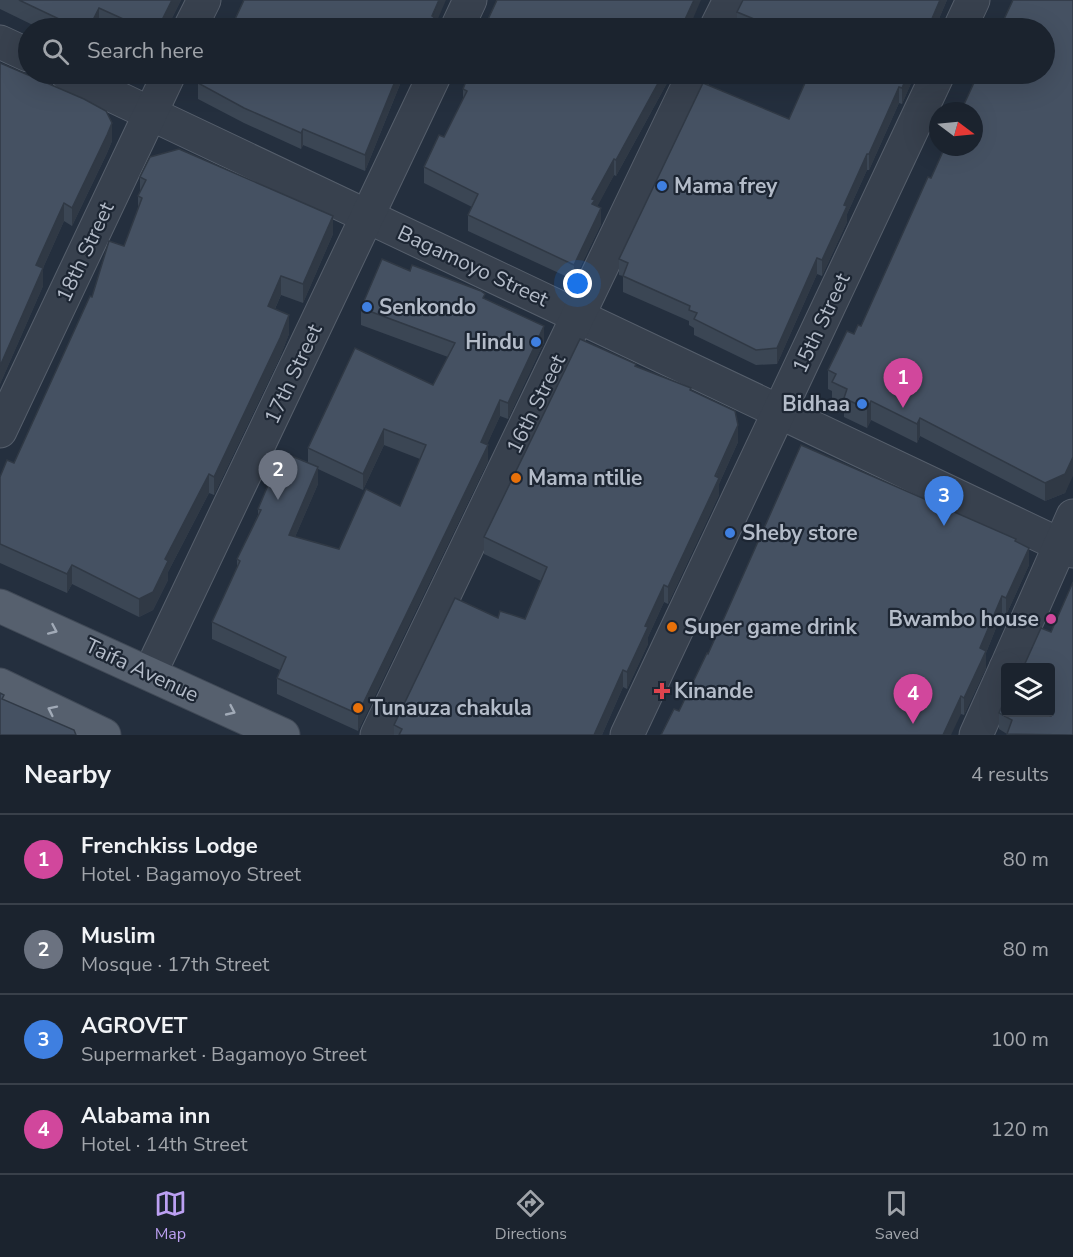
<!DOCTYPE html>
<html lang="en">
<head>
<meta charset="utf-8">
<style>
  body { margin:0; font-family:"Nunito Sans",sans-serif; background:#242b36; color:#f1f3f6 }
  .controls { position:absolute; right:18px; bottom:18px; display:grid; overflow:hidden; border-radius:6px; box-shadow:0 6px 24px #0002 }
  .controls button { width:54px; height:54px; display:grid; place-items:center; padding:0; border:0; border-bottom:2px solid #39404a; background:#1b232e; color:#f1f3f6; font:30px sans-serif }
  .compass { position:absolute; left:929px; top:102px; width:54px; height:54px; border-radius:50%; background:#1b232e; box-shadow:0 6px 24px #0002; rotate:106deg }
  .you { position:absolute; left:578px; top:284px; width:21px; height:21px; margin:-15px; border:4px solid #fff; border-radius:50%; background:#1a73e8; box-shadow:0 0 0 9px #1a73e833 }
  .badge { display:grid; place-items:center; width:39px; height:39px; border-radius:50%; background:#bca0f2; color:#fff; font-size:20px; font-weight:700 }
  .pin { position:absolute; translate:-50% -50px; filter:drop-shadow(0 2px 3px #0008) }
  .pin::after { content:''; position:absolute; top:32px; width:21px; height:18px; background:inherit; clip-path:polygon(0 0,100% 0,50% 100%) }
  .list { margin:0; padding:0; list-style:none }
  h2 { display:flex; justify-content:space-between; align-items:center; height:78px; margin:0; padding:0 24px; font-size:26px }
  h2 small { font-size:20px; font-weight:400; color:#a0a4aa }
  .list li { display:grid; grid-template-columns:39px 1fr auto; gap:18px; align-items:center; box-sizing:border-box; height:90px; padding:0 24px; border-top:2px solid #39404a }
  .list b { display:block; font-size:22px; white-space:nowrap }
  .list p { margin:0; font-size:20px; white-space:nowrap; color:#a0a4aa }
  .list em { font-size:20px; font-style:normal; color:#a0a4aa }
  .icon { flex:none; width:33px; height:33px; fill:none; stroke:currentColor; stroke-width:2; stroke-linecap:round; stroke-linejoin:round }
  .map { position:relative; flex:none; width:1073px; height:735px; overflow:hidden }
  .search { position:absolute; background:#1b232e; box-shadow:0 6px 24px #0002; left:18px; right:18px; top:18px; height:66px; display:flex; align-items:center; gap:15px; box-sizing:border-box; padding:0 21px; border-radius:33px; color:#a0a4aa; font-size:22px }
  .sheet { height:438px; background:#1b232e }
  nav { display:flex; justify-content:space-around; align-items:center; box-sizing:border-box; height:84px; border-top:2px solid #39404a; background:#1b232e; font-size:16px; color:#a0a4aa }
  nav a { display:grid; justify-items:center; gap:3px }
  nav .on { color:#bca0f2 }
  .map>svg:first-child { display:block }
</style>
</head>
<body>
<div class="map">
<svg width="1073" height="735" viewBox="0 0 1073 735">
  <rect width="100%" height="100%" fill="#242f3e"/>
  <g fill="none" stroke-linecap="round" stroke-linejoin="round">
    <!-- minor casing -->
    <g stroke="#565f6c" stroke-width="35">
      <g id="minor">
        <polyline points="190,28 204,0"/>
        <polyline points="457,28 470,0"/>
        <polyline points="716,28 730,0"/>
        <polyline points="960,28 973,0"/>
        <polyline points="0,42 28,55"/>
        <polyline points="67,74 1073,551"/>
        <polyline points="0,431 169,74"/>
        <polyline points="1006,668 1073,516"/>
        <polyline points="150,673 435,74"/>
        <polyline points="377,735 694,74"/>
        <polyline points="627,735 938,74"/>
        <polyline points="976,735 1006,668"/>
      </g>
    </g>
    <!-- major casing -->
    <g stroke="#414a57" stroke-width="35">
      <g id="major">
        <polyline points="0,606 283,735"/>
        <polyline points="0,685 104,735"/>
      </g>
    </g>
    <!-- minor -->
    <use href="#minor" stroke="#38414e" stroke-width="33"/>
    <!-- major -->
    <use href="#major" stroke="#56606e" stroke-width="33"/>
  </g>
  <!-- wall -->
  <g fill="#3b4654" fill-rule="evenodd">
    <polygon points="0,0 181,0 167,28 103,28 99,26 98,28 39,28 0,9"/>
    <polygon points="947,0 935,28 737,28 737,12"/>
    <polygon points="0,63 112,141 107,153 72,226 64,221 43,268 43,286 0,384"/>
    <polygon points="203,74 414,74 410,81 403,77 365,171 303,145 301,149 244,123 198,99 198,83"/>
    <polygon points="672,74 616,176 614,175 597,206 601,224 574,280 468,231 468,215 472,207 424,183 424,167 444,137 463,99 463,89"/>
    <polygon points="809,74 915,74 902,104 899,103 869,170 867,170 847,214 847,222 822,276 817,274 777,364 756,365 694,335 694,328 689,325 689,321 623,292 623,276 619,275 619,259 789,119"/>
    <polygon points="140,177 333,234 303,303 281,295 275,309 289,334 280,357 214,495 209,493 168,572 168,580 153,610 139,617 72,584 67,593 0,563 0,477 14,463 92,297 124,246 138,208 138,196 140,192"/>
    <path d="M410,271L485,299L544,342L508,419L500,416L487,444L488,461L358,731L277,694V678L280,670L212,639V622L237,567V559L258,515V509L308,463V448L433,385L448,357L361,325V308ZM384,445L420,459L400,506L339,549L295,537L318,484V469L363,490Z"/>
    <polygon points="636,367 691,391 738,442 719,484 719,495 668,604 664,602 648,637 648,644 627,689 623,687 602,735 394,735 394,725 498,618 525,619 541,581 484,554 484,537"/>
    <polygon points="828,370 1070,480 1065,493 1045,501 920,436 917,443 871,420 867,428 844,417 844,406 832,401 832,391 828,389"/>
    <polygon points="1016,542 1029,565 1006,615 1002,613 986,653 986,668 964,715 961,714 679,711 708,654"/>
    <polygon points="999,713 1073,735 1007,735 1007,734 999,729"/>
  </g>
  <!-- shaded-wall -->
  <g fill="#303945">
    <polygon points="172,0 181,0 167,28 158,28"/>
    <polygon points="439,0 446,0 434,28 428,28"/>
    <polygon points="694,0 701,0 689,28 681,28"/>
    <polygon points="940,0 947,0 935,28 928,28"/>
    <polygon points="99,8 99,26 98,28 89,28"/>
    <polygon points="398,74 403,74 403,77 365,171 365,155"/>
    <polygon points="410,74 414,74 410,81"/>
    <polygon points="663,74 672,74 616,176 616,160"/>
    <polygon points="908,74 915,74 902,104 902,88"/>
    <polygon points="899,87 899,103 869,170 869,154"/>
    <polygon points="112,123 112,141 107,153 72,226 72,208"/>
    <polygon points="303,129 303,145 301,149 301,133"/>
    <polygon points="867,154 867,170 847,214 847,222 822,276 822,260 844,205"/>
    <polygon points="614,159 614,175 595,211 595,216 592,199"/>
    <polygon points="64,203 64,221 43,268 43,286 0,384 0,366 36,265"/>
    <polygon points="601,208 601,224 574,280 574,265"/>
    <polygon points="333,216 333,234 303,303 303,284"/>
    <polygon points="817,258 817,274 777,364 777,348"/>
    <polygon points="281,276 281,295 268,324 268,306"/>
    <polygon points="289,315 289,334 280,357 214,495 214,477"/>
    <polygon points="544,326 544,342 508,419 508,403"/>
    <polygon points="500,400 500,416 482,456 488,445 488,461 358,731 358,714"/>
    <polygon points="871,401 871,420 867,428 867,409"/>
    <polygon points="920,418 920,436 917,443 917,424"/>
    <polygon points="738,425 738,442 719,484 719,495 668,604 668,587"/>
    <polygon points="384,429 384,445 363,490 363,474"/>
    <polygon points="1073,457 1073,476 1065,493 1045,501 1045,483"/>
    <polygon points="318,467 318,484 289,551 289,535"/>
    <polygon points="209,474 209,493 168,572 168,580 153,610 139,617 139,599 165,559"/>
    <polygon points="1029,548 1029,565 1006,615 1006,598"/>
    <polygon points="72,565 72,584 67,593 67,574"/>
    <polygon points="664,585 664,602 648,637 648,644 627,689 627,672 645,626"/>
    <polygon points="1002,596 1002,613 986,653 986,668 964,715 964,698 980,648"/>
    <polygon points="623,670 623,687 602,735 594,735"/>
    <polygon points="961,696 961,714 951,735 943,735"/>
  </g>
  <!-- building -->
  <g fill="#455162" stroke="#303945" stroke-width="1.5">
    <polygon points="19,0 172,0 158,28 143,28 99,8 89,28 78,28"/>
    <polygon points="244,0 439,0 432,16 434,17 428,28 231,28"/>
    <polygon points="497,0 694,0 681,28 484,28"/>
    <polygon points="743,0 940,0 928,28 776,28 737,12"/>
    <polygon points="1013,0 1073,0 1073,457 1065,474 1045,483 920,418 917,424 871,401 867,409 844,398 847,389 832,382 836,374 828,370 847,331 854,334 858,325 861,326 928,177 931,178 945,147 974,147 974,111 961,111 978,74 1044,74 1044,28 1000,28"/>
    <polygon points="0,63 84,99 106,111 112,123 107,135 72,208 64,203 36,265 43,268 0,366"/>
    <polygon points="203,74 398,74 365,155 303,129 301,133 244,108 198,83"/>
    <polygon points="469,74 663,74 616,160 614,159 592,199 595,200 592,204 601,208 574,265 468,215 478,194 424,167 439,135 444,137 467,91 463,89"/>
    <polygon points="809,74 908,74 902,88 899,87 869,154 867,154 844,205 847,206 822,260 817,258 777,348 756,350 694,319 697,313 689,310 690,306 623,276 628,263 619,259 703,83 789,119"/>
    <polygon points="179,149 333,216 303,284 281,276 268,306 289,315 280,338 214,477 209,474 165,559 168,561 153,592 139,599 72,565 67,574 0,544 0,477 7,460 14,463 90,296 92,297 109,241 124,246 142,198 138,196 146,180 140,177 150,157"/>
    <polygon points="382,259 410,271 412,265 481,291 485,294 483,298 544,326 508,403 500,400 481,442 488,445 358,714 277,678 286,657 212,622 240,561 237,559 261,510 258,509 282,452 318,467 289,535 339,549 366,489 400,506 426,445 384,429 363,474 308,448 355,348 433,385 455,343 361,308"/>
    <polygon points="580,339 636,364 635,366 691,388 690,390 735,411 738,425 715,476 719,478 668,587 664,585 645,626 648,627 627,672 623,670 594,735 399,735 402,729 394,725 455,598 498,618 500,611 525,619 547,567 484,537"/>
    <polygon points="801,445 1016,539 1015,541 1029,548 1006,598 1002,596 980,648 986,651 964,698 961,696 943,735 661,735 674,709 679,711 707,653 708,654"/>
    <polygon points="1073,582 1073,735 1007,734 1012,720 999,713 1005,699 1005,712 1050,712 1050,668 1023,668 1041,628 1051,632"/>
    <polygon points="0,693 4,695 2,699 74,730 76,735 0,735"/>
  </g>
  <!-- one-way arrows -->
  <defs><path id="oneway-chevron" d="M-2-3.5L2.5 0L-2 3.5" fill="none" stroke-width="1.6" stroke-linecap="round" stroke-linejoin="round" transform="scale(1.5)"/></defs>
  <g stroke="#a1aab7">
    <use href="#oneway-chevron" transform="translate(53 630) rotate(24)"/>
    <use href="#oneway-chevron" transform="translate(52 710) rotate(-154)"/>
    <use href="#oneway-chevron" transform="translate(231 711) rotate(25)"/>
  </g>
  <!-- markers -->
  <g fill="#3f7fe0" stroke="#1d2633" stroke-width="2">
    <circle cx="662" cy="186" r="6"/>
    <circle cx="367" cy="307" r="6"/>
    <circle cx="536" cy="342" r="6"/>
    <circle cx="862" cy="404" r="6"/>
    <circle cx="730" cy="533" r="6"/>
  </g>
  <g fill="#e8710a" stroke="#1d2633" stroke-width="2">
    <circle cx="516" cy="478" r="6"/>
    <circle cx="672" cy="627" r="6"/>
    <circle cx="358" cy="708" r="6"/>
  </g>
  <circle fill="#d1479c" stroke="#1d2633" stroke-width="2" cx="1051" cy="619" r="6"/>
  <path fill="#e0444e" stroke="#1d2633" stroke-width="2" d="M659 682h6v6h6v6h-6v6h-6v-6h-6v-6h6z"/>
  <g text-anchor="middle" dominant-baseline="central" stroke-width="4.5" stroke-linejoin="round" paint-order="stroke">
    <!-- poi labels -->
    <g font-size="21" font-weight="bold" fill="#b4bcc9" stroke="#1d2633" text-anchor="start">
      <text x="674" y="186">Mama frey</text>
      <text x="379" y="307">Senkondo</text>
      <text x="524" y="342" text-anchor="end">Hindu</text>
      <text x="850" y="404" text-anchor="end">Bidhaa</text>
      <text x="528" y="478">Mama ntilie</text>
      <text x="742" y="533">Sheby store</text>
      <text x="1039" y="619" text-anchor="end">Bwambo house</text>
      <text x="684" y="627">Super game drink</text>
      <text x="674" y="691">Kinande</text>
      <text x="370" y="708">Tunauza chakula</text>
    </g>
    <!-- street labels -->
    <g font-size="21" fill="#b4bcc9" stroke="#1d2633">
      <text transform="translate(85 252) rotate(-65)">18th Street</text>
      <text transform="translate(473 266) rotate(25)">Bagamoyo Street</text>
      <text transform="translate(821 323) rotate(-65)">15th Street</text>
      <text transform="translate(293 374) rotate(-65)">17th Street</text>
      <text transform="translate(536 404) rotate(-64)">16th Street</text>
      <text transform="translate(142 670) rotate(25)">Taifa Avenue</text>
    </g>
  </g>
</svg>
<div class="controls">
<button><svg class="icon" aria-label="layers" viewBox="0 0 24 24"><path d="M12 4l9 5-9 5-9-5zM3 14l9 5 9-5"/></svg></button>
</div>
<svg class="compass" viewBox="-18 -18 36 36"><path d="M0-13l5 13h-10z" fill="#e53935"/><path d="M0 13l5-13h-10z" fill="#a0a4aa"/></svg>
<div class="you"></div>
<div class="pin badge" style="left:903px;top:408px;background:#d1479c">1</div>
<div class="pin badge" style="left:278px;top:500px;background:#6b7280">2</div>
<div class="pin badge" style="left:944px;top:526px;background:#3f7fe0">3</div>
<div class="pin badge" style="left:913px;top:724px;background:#d1479c">4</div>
<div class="search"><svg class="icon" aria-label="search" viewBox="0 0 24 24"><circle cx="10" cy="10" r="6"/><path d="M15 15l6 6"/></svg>Search here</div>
</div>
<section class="sheet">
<h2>Nearby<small>4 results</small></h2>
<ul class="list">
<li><span class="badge" style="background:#d1479c">1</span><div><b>Frenchkiss Lodge</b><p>Hotel · Bagamoyo Street</p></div><em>80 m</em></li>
<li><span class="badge" style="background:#6b7280">2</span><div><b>Muslim</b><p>Mosque · 17th Street</p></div><em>80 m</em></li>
<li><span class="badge" style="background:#3f7fe0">3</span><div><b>AGROVET</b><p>Supermarket · Bagamoyo Street</p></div><em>100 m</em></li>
<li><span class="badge" style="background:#d1479c">4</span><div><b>Alabama inn</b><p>Hotel · 14th Street</p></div><em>120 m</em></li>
</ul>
</section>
<nav>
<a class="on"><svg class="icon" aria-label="map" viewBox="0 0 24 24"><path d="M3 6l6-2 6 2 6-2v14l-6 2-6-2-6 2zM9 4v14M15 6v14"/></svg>Map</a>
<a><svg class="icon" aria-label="directions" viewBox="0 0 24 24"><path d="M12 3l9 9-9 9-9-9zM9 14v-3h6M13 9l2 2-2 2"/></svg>Directions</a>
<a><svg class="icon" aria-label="saved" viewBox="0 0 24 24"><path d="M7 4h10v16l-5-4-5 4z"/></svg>Saved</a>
</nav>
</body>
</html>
